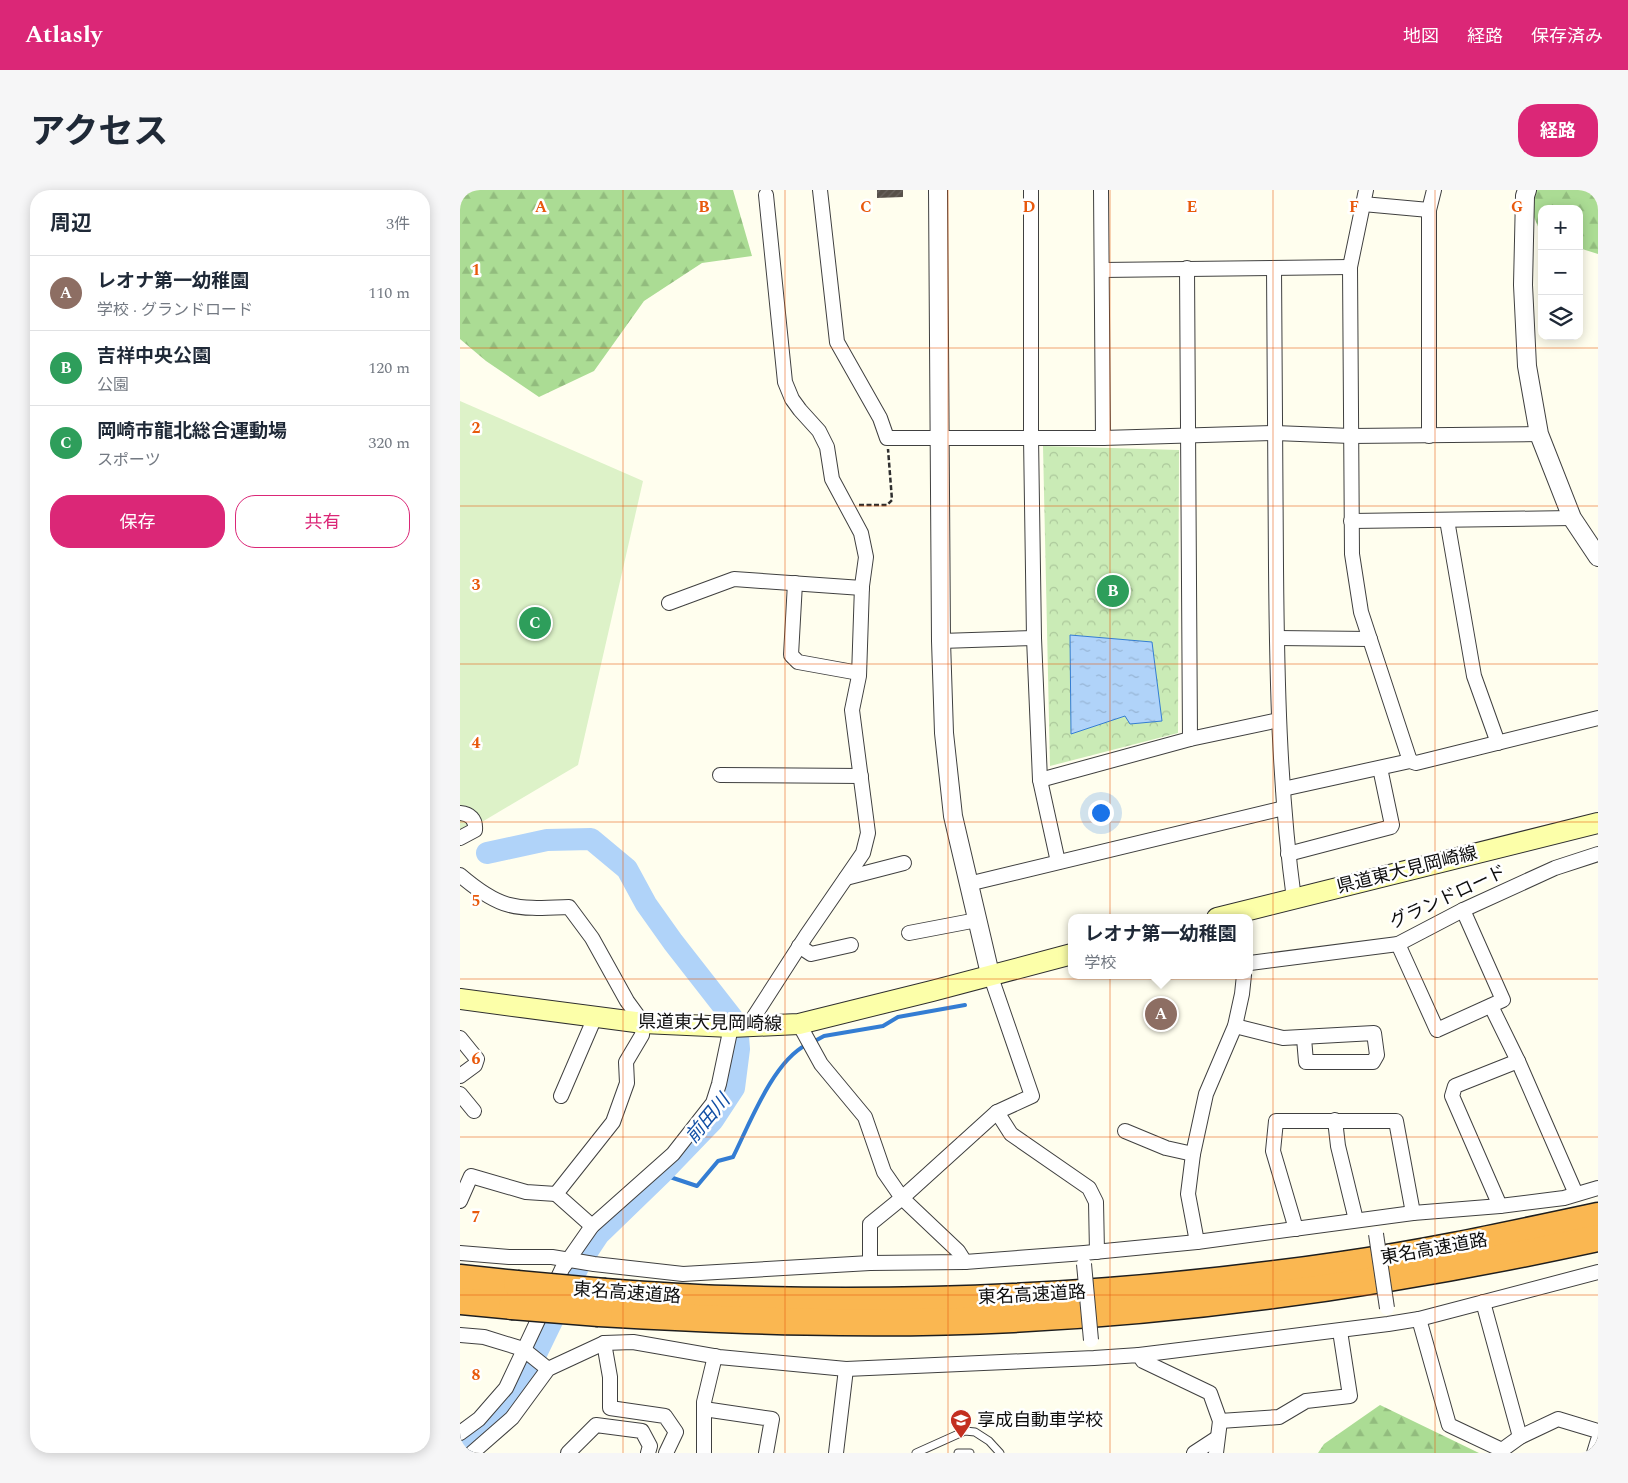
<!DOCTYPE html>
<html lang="ja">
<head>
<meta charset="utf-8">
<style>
  body { margin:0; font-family:Spectral,"Noto Sans JP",serif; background:#f6f6f7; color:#1f2937 }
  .controls { position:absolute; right:15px; top:15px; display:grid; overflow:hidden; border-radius:10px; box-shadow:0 2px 12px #0003 }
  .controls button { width:45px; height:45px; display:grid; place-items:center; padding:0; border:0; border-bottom:1px solid #e0e1e3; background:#fff; color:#1f2937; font:25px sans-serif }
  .you { position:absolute; left:640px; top:622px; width:18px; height:18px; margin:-12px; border:4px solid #fff; border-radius:50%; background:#1a73e8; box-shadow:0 0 0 8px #1a73e833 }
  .badge { display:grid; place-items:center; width:32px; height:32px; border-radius:50%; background:#db2777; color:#fff; font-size:16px; font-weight:700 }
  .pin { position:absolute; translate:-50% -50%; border:2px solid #fff; box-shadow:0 1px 5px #0006 }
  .popup { position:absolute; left:608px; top:724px; width:185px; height:65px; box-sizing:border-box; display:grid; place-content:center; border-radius:10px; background:#fff; filter:drop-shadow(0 1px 4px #0005); font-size:16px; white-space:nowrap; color:#747a83 }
  .popup b { font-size:19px; color:#1f2937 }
  .popup::after { content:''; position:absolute; left:50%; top:100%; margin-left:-10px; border:10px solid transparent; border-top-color:#fff }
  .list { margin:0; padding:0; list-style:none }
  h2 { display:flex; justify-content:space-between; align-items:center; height:65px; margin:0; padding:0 20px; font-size:21px }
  h2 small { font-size:16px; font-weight:400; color:#747a83 }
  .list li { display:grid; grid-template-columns:32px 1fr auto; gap:15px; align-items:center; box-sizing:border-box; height:75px; padding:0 20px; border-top:1px solid #e0e1e3 }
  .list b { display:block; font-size:19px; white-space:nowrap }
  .list p { margin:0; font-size:16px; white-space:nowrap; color:#747a83 }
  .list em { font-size:16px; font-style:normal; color:#747a83 }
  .actions { display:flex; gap:10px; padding:15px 20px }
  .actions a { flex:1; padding:11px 0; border:1px solid #db2777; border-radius:20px; text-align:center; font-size:18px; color:#db2777 }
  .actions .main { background:#db2777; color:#fff }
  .icon { flex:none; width:28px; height:28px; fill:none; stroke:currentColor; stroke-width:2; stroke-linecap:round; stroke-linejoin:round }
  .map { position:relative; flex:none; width:1138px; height:1263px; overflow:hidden; border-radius:20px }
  header { display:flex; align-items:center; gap:30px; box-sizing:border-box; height:70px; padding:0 25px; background:#db2777; color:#fff }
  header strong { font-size:24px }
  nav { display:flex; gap:28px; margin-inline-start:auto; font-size:18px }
  .intro { display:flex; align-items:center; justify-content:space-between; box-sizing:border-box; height:120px; padding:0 30px }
  h1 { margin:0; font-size:35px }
  .button { padding:12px 22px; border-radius:20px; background:#db2777; color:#fff; font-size:18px; font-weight:700 }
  main { display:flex; gap:30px; padding:0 30px }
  aside { flex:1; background:#fff; border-radius:20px; box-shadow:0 2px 12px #0003 }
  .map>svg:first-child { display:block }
</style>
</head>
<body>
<header>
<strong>Atlasly</strong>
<nav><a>地図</a><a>経路</a><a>保存済み</a></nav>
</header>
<div class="intro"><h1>アクセス</h1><a class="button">経路</a></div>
<main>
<aside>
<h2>周辺<small>3件</small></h2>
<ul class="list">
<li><span class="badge" style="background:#8d6e63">A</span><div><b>レオナ第一幼稚園</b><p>学校 · グランドロード</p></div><em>110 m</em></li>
<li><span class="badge" style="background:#2e9e5b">B</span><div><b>吉祥中央公園</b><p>公園</p></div><em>120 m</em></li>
<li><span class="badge" style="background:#2e9e5b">C</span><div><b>岡崎市龍北総合運動場</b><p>スポーツ</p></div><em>320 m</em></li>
</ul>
<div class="actions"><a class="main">保存</a><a>共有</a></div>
</aside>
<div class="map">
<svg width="1138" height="1263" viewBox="0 0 1138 1263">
  <defs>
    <pattern id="forest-firs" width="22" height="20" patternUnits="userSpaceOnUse" patternTransform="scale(1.25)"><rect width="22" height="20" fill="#abdc94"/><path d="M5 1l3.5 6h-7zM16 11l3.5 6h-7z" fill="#92bc7e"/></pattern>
    <pattern id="park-crowns" width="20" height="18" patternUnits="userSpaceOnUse" patternTransform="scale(1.25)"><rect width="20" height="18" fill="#caebb6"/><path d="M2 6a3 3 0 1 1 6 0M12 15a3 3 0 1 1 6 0" fill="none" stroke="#acc89b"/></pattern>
    <pattern id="water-ripples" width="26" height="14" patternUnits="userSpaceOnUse" patternTransform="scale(1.25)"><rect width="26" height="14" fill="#b0d3f9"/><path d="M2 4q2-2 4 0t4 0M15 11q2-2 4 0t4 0" fill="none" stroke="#96b4d4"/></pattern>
    <pattern id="building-hatch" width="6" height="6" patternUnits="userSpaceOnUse" patternTransform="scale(1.25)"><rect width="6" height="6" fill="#575049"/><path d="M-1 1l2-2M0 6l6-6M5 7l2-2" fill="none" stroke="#6a645f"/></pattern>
  </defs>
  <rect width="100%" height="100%" fill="#fffeee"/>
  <!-- forest -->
  <g fill="url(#forest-firs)">
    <polygon points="0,0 273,0 292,66 242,73 184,111 134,181 79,207 26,171 0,149"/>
    <polygon points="1067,0 1138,0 1138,64 1119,58 1119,19 1082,19 1082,46 1065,6"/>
    <polygon points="920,1215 1019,1263 858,1263 864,1254"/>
  </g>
  <!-- park -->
  <polygon fill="url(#park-crowns)" points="583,256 719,260 718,543 590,576"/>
  <!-- pitch -->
  <polygon fill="#ddf2c8" points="0,211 183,291 118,575 0,645"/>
  <!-- water -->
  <polygon fill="url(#water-ripples)" stroke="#347dd3" points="610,445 692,452 702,531 670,534 665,526 611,544"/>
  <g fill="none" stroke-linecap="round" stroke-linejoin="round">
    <!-- stream -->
    <g stroke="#347dd3" stroke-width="4">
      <polyline points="353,852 364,846 423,836 438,827 505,815"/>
      <path d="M201,984L237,996L258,971L273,967C290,933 313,872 346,855"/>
    </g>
    <!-- river -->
    <polyline stroke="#b0d3f9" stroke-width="22" points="0,1258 30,1234 60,1197 121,1071 139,1044 201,984 253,930 274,898 279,859 277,834 213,752 186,714 167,679 131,649 87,650 27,663"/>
  </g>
  <!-- building -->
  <polygon fill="url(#building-hatch)" points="417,0 443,0 443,7 417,8"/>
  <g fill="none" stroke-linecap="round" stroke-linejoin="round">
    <!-- service casing -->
    <g stroke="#404040" stroke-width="9">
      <g id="service">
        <polyline points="456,1263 505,1241 515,1242 529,1251 540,1263"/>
        <polyline points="498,1263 510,1263"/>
      </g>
    </g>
    <!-- minor casing -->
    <g stroke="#404040" stroke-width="16">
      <g id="minor">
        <polyline points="360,0 377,152 420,228 427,248 643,248 815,243 891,246 1079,244"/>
        <polyline points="571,0 571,247 574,448 580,590 598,672"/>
        <polyline points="641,0 643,248"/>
        <polyline points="906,0 890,77 892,364 901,422 950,571"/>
        <polyline points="903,14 969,20"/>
        <polyline points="727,78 730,549"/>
        <path d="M814,78C814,177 815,277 816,377C817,488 819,599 834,709"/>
        <polyline points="642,80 890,77"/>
        <polyline points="969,246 969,20 974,0"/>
        <polyline points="987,330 1014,486 1038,553"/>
        <polyline points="891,331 1112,328"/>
        <polyline points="335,393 331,465 338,472 399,483"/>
        <polyline points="209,413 274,389 402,398"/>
        <polyline points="817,448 910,449"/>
        <polyline points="481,451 574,448"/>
        <polyline points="260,585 401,586"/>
        <polyline points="580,590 730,549 819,530"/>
        <polyline points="823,599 950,571 956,573 1138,528"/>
        <path d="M0,623C10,624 16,629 15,640L0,648"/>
        <polyline points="828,664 931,637 932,635 920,578"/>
        <path d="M0,685C42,721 56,719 109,717L132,748L167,811L183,833L182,845L166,872L167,893L153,932L96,1004L132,1036"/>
        <polyline points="386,688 444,673"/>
        <polyline points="508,694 824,618"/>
        <polyline points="449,743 517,730"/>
        <polyline points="938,754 977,840 1043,810 1003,720"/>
        <polyline points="339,756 351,764 391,755"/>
        <polyline points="790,773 938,754 1003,720 1095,678 1138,664"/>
        <polyline points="1031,816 1058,871 1116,1004"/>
        <polyline points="339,834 361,874 405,927 424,982 442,1008 498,1061 505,1072"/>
        <polyline points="288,836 346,746 403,663 408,643 392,520 399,486 402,396 406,367 401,343 372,289 367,257 359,241 340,220 332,209 325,192 306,5"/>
        <polyline points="775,836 823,848 914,843 917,865 913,872 846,872 844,848"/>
        <polyline points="0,848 17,869 15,875 0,886"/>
        <polyline points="0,904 14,921"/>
        <polyline points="101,906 135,827"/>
        <polyline points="537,922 551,944 629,998 636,1012 637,1062"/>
        <polyline points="875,930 878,956 896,1030"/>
        <polyline points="665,941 706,958 733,964"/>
        <polyline points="0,1011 11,986 66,1002 96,1004"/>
        <polyline points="1040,1016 992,906 995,896 1058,871"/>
        <polyline points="836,1039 813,961 816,931 936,931 953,1023"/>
        <polyline points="737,1052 728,1004 733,964 746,904 775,836 782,804 784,785"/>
        <polyline points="0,1063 49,1067 92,1067 134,1074 223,1084 410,1073 505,1072 624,1063 737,1052 953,1023 1040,1016 1104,1008 1138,998"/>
        <polyline points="410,1073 410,1034 442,1008 537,922 572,906 530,784"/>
        <polyline points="1023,1112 1060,1247"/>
        <polyline points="959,1129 989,1235 1042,1260 1060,1247 1098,1229 1138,1241"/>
        <polyline points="0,1145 24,1147 63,1159 88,1179"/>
        <polyline points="144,1153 150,1187 150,1218 205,1226 216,1242 206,1263"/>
        <polyline points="679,1165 928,1134 959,1129 1138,1082"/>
        <polyline points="244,1219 312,1229 306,1263"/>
        <polyline points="760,1231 819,1227 846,1211 890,1206 880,1141"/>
        <polyline points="0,1243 19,1229 46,1198 102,1079 132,1036 213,964 253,913 259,894 271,837"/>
        <polyline points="12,1263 52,1228 88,1179 144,1153 173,1152 259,1167 386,1179 634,1168 679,1165 683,1171 750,1203 760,1231 756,1263"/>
        <polyline points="108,1263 136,1235 182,1241 190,1256 188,1263"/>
        <polyline points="244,1263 244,1212 255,1166"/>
        <polyline points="376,1263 386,1179"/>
        <polyline points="734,1263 757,1248"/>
        <polyline points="1134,1263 1138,1250"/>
      </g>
    </g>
    <!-- tertiary casing -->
    <g stroke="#404040" stroke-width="20">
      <g id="tertiary">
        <polyline points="478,0 481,451 484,543 493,626 530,784"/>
        <polyline points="1067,0 1065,6 1063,95 1067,176 1079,244 1112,328 1138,367"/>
      </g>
    </g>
    <!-- secondary casing -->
    <g stroke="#2f2f2f" stroke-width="22">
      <g id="secondary">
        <polyline points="757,728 1138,633"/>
        <polyline points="0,809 183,833 271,837 339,834 472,801 612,764"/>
      </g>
    </g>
    <!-- motorway casing -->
    <g stroke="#1e1e1e" stroke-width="29">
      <g id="motorway">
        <polyline points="0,1088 57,1094"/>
        <path d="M145,1102C185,1105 225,1108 265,1109C471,1116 678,1105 881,1075C968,1063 1053,1044 1138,1026"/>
        <polyline points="0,1111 52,1116"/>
        <path d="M139,1123C277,1131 415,1136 553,1129C750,1119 945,1090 1138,1048"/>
      </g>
    </g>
    <!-- path -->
    <polyline stroke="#2f2f2f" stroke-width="2.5" stroke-dasharray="5 2.5" stroke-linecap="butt" points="399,315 427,315 432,310 428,259"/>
    <!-- service -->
    <use href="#service" stroke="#fff" stroke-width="7"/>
    <!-- minor -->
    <use href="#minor" stroke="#fff" stroke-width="14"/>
    <!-- tertiary -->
    <use href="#tertiary" stroke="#fff" stroke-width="18"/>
    <!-- secondary -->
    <use href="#secondary" stroke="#fcffa9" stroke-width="20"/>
    <!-- motorway -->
    <use href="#motorway" stroke="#fab751" stroke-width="26"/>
    <!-- minor-bridge casing -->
    <g stroke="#404040" stroke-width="16" stroke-linecap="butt">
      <g id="minor-bridge">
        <polyline points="916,1044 927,1118"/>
        <polyline points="624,1074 631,1150"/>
      </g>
    </g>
    <!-- motorway-bridge casing -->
    <g stroke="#1e1e1e" stroke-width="29" stroke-linecap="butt">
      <g id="motorway-bridge">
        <polyline points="57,1094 145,1102"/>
        <polyline points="52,1116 139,1123"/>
      </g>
    </g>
    <!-- minor-bridge -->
    <use href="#minor-bridge" stroke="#fff" stroke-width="14"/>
    <!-- motorway-bridge -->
    <use href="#motorway-bridge" stroke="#fab751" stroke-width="26"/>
  </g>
  <!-- grid -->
  <path fill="none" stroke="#e8590c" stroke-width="1" stroke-opacity="0.55" d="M163,0V1263M325,0V1263M488,0V1263M650,0V1263M813,0V1263M975,0V1263M0,158H1138M0,316H1138M0,474H1138M0,632H1138M0,789H1138M0,947H1138M0,1105H1138"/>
  <!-- icons -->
  <defs>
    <g id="school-pin" transform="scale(1.125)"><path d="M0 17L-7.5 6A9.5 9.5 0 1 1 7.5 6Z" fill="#c32f20" stroke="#fff"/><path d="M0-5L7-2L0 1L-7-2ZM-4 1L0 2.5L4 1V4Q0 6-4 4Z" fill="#fff"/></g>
  </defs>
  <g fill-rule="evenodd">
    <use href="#school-pin" x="501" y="1230"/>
  </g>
  <g text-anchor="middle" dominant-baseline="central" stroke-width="5" stroke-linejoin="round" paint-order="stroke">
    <!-- street labels -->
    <g font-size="18" fill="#0d0d0d" stroke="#fff">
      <text transform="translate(947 680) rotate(-14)">県道東大見岡崎線</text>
      <text transform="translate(988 707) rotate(-25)">グランドロード</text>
      <text transform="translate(250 833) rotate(1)">県道東大見岡崎線</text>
      <text transform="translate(974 1059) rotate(-10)">東名高速道路</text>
      <text transform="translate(167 1103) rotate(4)">東名高速道路</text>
      <text transform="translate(572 1105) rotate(-3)">東名高速道路</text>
    </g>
    <!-- poi labels -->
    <g font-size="18" fill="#0d0d0d" stroke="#fff" text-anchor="start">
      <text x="517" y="1230">享成自動車学校</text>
    </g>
    <!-- water labels -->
    <g font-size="19" font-style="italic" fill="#114fa5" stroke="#fff">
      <text transform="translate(248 929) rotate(-50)">前田川</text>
    </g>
  </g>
  <g font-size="16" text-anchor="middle" font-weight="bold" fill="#e8590c" stroke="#fff" stroke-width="5" stroke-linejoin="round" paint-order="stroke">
    <text x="81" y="22">A</text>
    <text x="244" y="22">B</text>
    <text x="406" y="22">C</text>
    <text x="569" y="22">D</text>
    <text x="732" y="22">E</text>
    <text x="894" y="22">F</text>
    <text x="1057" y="22">G</text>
    <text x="16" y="85">1</text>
    <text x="16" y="243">2</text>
    <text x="16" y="400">3</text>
    <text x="16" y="558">4</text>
    <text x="16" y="716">5</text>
    <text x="16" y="874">6</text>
    <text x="16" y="1032">7</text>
    <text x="16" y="1190">8</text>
  </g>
</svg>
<div class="controls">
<button>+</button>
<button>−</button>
<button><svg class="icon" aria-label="layers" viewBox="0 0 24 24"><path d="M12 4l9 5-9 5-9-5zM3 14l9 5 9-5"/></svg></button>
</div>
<div class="you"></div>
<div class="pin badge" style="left:701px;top:824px;background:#8d6e63">A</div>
<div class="popup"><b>レオナ第一幼稚園</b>学校</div>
<div class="pin badge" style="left:653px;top:401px;background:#2e9e5b">B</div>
<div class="pin badge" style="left:75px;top:433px;background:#2e9e5b">C</div>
</div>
</main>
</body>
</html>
